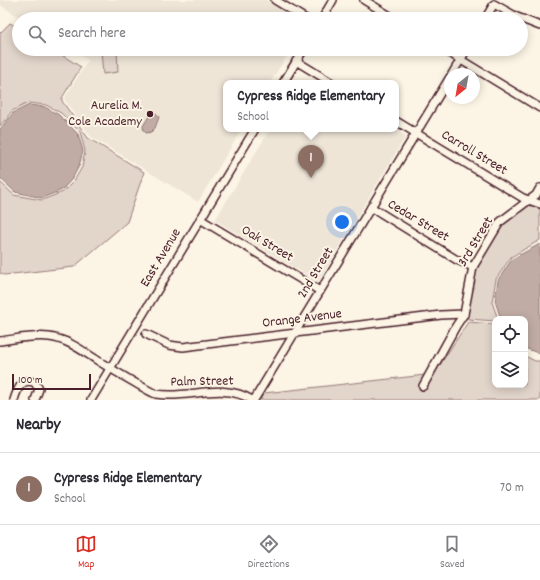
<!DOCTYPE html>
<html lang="en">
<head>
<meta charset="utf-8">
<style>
  body { margin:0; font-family:Dekko,sans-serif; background:#f2f2f3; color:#2b2b33 }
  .controls { position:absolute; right:12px; bottom:12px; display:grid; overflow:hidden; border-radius:8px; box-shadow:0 2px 10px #0003 }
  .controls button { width:36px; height:36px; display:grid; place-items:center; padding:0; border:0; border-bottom:1px solid #e1e1e2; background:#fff; color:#2b2b33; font:20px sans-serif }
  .compass { position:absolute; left:444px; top:68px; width:36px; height:36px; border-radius:50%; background:#fff; box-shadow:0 2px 10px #0003; rotate:211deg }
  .scale { position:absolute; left:12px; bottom:10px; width:79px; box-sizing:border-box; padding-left:4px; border:2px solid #4a1f2b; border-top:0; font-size:11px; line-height:14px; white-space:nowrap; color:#4a1f2b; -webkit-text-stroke:3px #fcf5e5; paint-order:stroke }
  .you { position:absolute; left:342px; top:222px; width:14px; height:14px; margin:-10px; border:3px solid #fff; border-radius:50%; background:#1a73e8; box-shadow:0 0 0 6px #1a73e833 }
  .badge { display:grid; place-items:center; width:26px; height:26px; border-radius:50%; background:#d93025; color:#fff; font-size:13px; font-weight:700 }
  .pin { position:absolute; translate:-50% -33px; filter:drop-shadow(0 1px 2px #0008) }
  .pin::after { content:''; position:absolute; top:21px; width:14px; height:12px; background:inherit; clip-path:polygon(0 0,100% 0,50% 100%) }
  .popup { position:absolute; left:223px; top:80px; width:176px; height:52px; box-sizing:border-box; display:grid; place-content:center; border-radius:8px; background:#fff; filter:drop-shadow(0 1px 3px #0005); font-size:13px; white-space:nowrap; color:#7c7c81 }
  .popup b { font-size:15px; color:#2b2b33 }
  .popup::after { content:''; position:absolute; left:50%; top:100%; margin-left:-8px; border:8px solid transparent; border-top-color:#fff }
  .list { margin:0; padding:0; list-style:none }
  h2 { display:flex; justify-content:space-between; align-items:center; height:52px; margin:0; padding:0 16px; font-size:17px }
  h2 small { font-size:13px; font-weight:400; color:#7c7c81 }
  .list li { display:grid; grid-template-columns:26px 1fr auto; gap:12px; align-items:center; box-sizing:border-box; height:72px; padding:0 16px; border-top:1px solid #e1e1e2 }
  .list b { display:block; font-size:15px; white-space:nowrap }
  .list p { margin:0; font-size:13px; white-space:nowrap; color:#7c7c81 }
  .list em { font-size:13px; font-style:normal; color:#7c7c81 }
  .icon { flex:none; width:22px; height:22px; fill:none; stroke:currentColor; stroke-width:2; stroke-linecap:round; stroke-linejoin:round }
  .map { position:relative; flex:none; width:540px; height:400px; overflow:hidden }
  .search { position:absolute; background:#fff; box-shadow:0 2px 10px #0003; left:12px; right:12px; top:12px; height:44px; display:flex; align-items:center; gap:10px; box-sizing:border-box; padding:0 14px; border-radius:22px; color:#7c7c81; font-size:15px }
  .sheet { height:124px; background:#fff }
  nav { display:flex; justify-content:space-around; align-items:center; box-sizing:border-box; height:56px; border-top:1px solid #e1e1e2; background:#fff; font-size:11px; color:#7c7c81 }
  nav a { display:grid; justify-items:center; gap:2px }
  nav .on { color:#d93025 }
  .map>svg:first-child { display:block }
</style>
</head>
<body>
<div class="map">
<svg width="540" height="400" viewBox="0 0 540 400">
  <rect width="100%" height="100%" fill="#fcf5e5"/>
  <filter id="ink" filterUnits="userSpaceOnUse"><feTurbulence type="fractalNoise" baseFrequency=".025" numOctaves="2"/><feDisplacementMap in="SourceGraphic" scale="8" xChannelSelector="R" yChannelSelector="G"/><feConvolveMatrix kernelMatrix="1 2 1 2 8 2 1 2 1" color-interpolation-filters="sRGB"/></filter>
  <g filter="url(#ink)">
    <!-- built -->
    <g fill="#eee5d7">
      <polygon points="0,0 266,0 296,19 22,19 0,5"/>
      <polygon points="70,49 291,49 270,83 226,83 226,129 242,129 198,202 90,136 64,99 88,60"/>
      <polygon points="270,129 395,129 406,136 318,282 215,220"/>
    </g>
    <!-- green -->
    <g fill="#e2d5ca" stroke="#967a7a">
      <polygon points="10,23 19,28 19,49 52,49 81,67 62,98 62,101 88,138 144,172 127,222 74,267 4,275 0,273 0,182 14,195 42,200 63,192 74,181 82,167 85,151 80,132 61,113 46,105 28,103 12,111 0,126 0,33"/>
      <polygon points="117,50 118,72 103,74 101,51"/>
      <polygon points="530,204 540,207 540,240 511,257 496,279 492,302 498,319 495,319 495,321 468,319 467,313 474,270 502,224"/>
      <polygon points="468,322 495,324 495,385 525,385 525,356 535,361 540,361 540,400 260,400 264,393 434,374"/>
    </g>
    <!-- water -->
    <g fill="#c0aca5" stroke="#917474">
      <polygon points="29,105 45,107 59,115 78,134 83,151 79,166 72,179 62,190 42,198 15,192 0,178 0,129 13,113"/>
      <polygon points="151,113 156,113 159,117 155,128 151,132 146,133 144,131 143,126"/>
      <polygon points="540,244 540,354 525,348 525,319 501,319 495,301 498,280 512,259"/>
    </g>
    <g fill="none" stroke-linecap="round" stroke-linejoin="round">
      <!-- minor casing -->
      <g stroke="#4a1f2b" stroke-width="10">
        <g id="minor">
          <polyline points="275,0 306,19"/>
          <polyline points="364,0 395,19"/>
          <polyline points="322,19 333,0"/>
          <polyline points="485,19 494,4 517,17 540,26"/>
          <polyline points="443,49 540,108"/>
          <polyline points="296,61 332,83"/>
          <polyline points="452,74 467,49"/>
          <polyline points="283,83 304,49"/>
          <polyline points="396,121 523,198 540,204"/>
          <polyline points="371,207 457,260 473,267"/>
          <polyline points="200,219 320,291"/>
          <polyline points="146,334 169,345 183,347 441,315 464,314"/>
          <path d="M0,341C16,339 33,335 49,337C68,339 84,352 100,362C113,370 125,377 137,384C143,387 150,392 156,394C188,400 222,381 252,400"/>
          <polyline points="423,386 456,326 464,314 473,267 500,222 529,200 536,195 540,188"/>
          <path d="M14,400C17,390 22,376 35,383L39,389L35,400"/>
          <polyline points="91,400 255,129"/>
          <polyline points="254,400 450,77"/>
        </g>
      </g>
      <!-- minor -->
      <use href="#minor" stroke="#fcf5e5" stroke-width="7"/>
    </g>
  </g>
  <!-- markers -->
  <circle fill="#4a1f2b" stroke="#fcf5e5" stroke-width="1.5" cx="150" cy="114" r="4"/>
  <g text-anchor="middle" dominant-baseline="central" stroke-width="4" stroke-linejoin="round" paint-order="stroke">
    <!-- poi labels -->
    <g font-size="14" fill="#4a1f2b" stroke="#fcf5e5" text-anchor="end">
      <text x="142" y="106">Aurelia M.<tspan x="142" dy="16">Cole Academy</tspan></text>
    </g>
    <!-- street labels -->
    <g font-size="14" fill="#4a1f2b" stroke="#fcf5e5">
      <text transform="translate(474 153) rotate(31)">Carroll Street</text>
      <text transform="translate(418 221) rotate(31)">Cedar Street</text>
      <text transform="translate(476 242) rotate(-59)">3rd Street</text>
      <text transform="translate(267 244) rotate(31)">Oak Street</text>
      <text transform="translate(161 258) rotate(-59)">East Avenue</text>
      <text transform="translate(316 273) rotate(-59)">2nd Street</text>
      <text transform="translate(302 319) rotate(-7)">Orange Avenue</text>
      <text transform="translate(202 382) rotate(-1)">Palm Street</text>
    </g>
  </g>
</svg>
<div class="controls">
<button><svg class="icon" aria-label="locate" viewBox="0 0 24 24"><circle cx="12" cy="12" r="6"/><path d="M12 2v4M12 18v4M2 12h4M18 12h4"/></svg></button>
<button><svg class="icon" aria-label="layers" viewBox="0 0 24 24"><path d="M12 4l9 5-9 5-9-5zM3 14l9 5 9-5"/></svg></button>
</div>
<svg class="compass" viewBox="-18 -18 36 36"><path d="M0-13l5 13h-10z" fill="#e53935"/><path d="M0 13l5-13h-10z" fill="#7c7c81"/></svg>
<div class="scale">100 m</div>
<div class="you"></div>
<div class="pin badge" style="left:311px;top:178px;background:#8d6e63">1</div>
<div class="popup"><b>Cypress Ridge Elementary</b>School</div>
<div class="search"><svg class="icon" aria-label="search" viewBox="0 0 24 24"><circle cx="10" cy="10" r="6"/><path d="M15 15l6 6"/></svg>Search here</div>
</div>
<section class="sheet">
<h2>Nearby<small></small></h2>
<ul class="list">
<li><span class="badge" style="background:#8d6e63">1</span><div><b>Cypress Ridge Elementary</b><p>School</p></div><em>70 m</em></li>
</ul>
</section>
<nav>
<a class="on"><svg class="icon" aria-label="map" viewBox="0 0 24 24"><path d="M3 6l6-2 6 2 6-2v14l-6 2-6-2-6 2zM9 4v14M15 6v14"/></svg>Map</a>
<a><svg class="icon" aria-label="directions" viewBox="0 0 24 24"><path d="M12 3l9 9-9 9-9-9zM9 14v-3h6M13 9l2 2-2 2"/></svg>Directions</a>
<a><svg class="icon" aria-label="saved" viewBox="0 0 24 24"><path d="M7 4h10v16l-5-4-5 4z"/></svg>Saved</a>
</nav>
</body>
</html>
